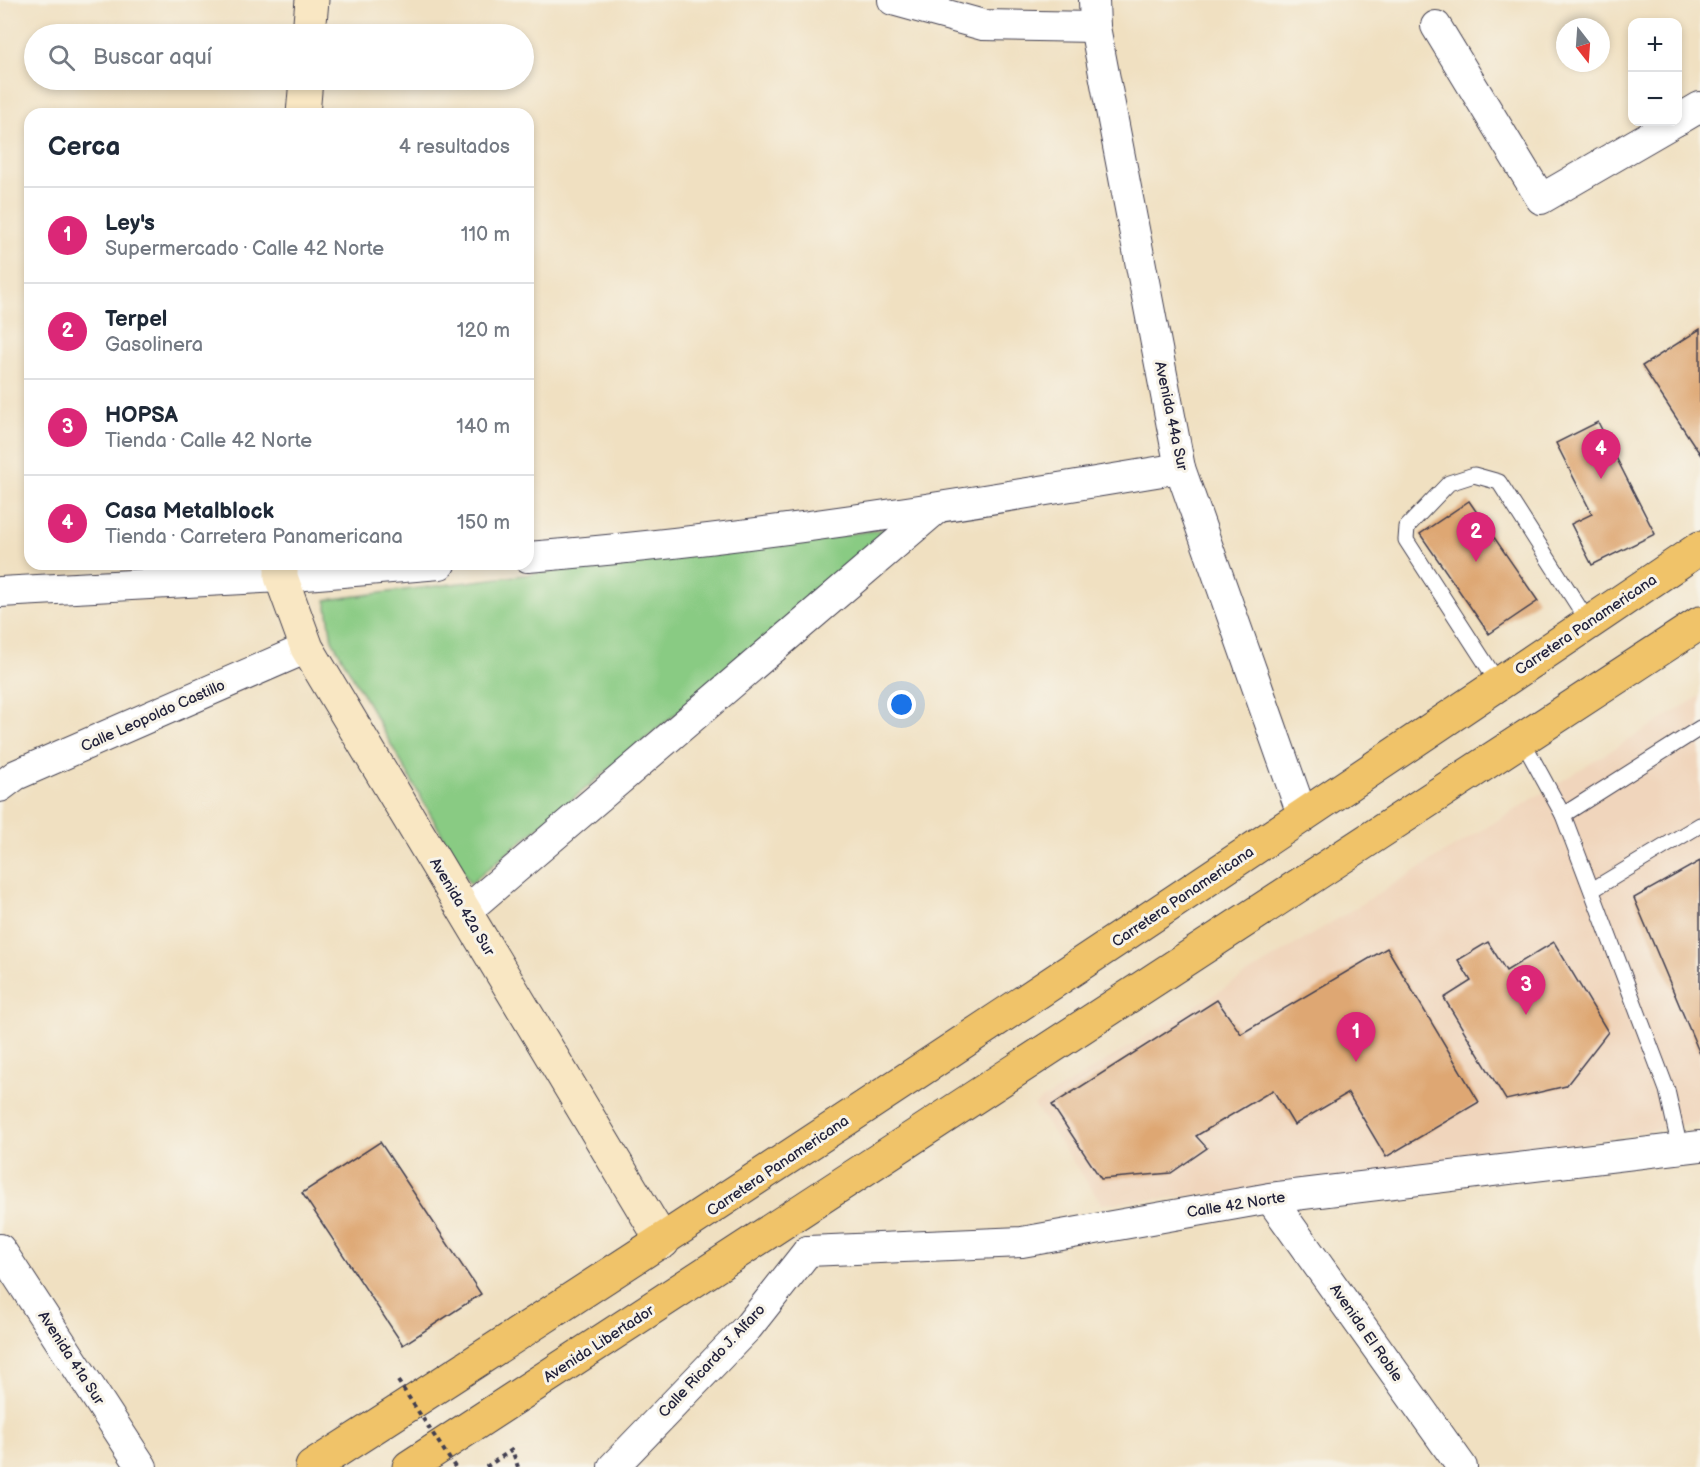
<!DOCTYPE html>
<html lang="es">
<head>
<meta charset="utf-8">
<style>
  body { margin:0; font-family:"Balsamiq Sans",sans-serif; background:#f2f2f3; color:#1f2937 }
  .controls { position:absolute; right:18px; top:18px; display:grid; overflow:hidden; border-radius:12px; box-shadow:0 3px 9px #0003 }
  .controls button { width:54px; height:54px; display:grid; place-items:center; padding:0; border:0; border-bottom:2px solid #e0e1e3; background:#fff; color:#1f2937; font:30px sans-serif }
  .compass { position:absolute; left:1556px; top:18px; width:54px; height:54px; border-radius:50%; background:#fff; box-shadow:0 3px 9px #0003; rotate:163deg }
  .you { position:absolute; left:902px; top:705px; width:21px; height:21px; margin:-15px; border:4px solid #fff; border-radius:50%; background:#1a73e8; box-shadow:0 0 0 9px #1a73e833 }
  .badge { display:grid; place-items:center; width:39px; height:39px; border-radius:50%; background:#db2777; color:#fff; font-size:20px; font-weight:700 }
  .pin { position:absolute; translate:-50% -50px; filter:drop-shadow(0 2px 3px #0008) }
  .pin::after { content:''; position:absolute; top:32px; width:21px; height:18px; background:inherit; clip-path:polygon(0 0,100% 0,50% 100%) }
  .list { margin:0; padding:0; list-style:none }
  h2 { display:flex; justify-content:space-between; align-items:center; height:78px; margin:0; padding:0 24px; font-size:26px }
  h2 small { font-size:20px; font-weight:400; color:#747a83 }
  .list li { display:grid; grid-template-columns:39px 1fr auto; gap:18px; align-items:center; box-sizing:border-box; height:96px; padding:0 24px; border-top:2px solid #e0e1e3 }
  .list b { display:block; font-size:22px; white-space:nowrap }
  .list p { margin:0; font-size:20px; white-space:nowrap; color:#747a83 }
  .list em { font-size:20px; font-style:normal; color:#747a83 }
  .icon { flex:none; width:33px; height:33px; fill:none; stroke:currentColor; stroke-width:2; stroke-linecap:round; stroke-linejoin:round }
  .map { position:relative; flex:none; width:1700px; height:1467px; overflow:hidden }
  .search { position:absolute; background:#fff; box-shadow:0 3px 9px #0003; left:24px; top:24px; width:510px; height:66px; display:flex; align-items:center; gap:15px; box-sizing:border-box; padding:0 21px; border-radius:33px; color:#747a83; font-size:22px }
  .panel { position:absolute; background:#fff; box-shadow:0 3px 9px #0003; left:24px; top:108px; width:510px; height:462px; border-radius:18px }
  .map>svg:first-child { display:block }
</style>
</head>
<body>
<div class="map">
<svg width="1700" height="1467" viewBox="0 0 1700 1467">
  <rect width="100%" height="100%" fill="#f7f3e8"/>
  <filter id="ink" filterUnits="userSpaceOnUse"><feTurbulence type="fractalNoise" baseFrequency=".0167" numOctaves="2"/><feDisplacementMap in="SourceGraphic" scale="12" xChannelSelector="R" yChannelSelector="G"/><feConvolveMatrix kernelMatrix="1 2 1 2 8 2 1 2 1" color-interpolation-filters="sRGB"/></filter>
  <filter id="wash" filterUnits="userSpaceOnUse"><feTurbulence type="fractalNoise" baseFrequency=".008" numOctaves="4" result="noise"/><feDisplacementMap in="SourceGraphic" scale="24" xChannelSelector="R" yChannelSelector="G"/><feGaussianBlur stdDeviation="1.35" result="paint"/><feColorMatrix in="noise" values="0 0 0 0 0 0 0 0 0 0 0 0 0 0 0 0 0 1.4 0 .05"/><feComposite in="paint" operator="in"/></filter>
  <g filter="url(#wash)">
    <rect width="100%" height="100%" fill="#f0e0c1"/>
    <!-- built -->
    <polygon fill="#f0d5bc" points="1700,696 1700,1122 1383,1179 1102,1204 1034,1105"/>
    <!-- green -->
    <polygon fill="#89cb83" stroke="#56765f" stroke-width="1.5" points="902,527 470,884 332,640 326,600"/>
    <g id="blocks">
      <!-- building -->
      <g fill="#dea773">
        <polygon points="1700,329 1700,454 1642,366"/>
        <polygon points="1598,422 1655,534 1592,565 1571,524 1592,514 1556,443"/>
        <polygon points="1469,501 1538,601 1489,634 1420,534"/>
        <polygon points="1700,861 1700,1054 1634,898"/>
        <polygon points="1488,942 1506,971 1554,942 1608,1032 1566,1086 1506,1100 1444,998 1471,981 1458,960"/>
        <polygon points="1387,948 1479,1102 1386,1157 1348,1093 1294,1125 1273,1090 1196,1136 1207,1148 1171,1173 1101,1179 1052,1105 1217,1000 1241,1034"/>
        <polygon points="380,1142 481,1294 403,1345 302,1193"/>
      </g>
    </g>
  </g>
  <g filter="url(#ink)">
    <use href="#blocks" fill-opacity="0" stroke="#413e4f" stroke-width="1.5"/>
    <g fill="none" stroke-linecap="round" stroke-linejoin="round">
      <!-- lane casing -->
      <g stroke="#413e4f" stroke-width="17">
        <g id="lane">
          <polyline points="1499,684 1406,540 1407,527 1449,483 1474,475 1499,482 1589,623"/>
          <polyline points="1522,740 1563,815"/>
          <polyline points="1592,890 1700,825"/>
          <polyline points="1680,1149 1667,1090 1563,815 1700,728"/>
        </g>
      </g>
      <!-- street casing -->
      <g stroke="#413e4f" stroke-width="32">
        <g id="street">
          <polyline points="893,0 983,25 1095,27"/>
          <polyline points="1094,0 1095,27 1180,468 1303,817"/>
          <polyline points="1436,26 1541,199 1674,122"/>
          <polyline points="1678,120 1700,107"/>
          <path d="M528,557C747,540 964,504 1180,468"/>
          <polyline points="0,592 281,577 440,564"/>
          <polyline points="0,787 16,775 307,648"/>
          <polyline points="465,912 936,509"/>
          <polyline points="1270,1198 1462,1467"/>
          <polyline points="0,1249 142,1467"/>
          <polyline points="808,1251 1022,1242 1270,1198 1700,1146"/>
          <polyline points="613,1467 748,1327 808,1251"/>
        </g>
      </g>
      <!-- secondary casing -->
      <g stroke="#413e4f" stroke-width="35">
        <g id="secondary">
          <polyline points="309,34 312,0"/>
          <polyline points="303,114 306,80"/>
          <polyline points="281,564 281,577 307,648 663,1242"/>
        </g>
      </g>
      <!-- highway casing -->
      <g stroke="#413e4f" stroke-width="35">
        <g id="highway">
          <path d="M312,1467C779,1167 1241,859 1700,548"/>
          <polyline points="409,1467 1700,623"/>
        </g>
      </g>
      <!-- path -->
      <polyline stroke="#413e4f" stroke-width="4" stroke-dasharray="4.5 4.5" stroke-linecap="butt" points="486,1467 512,1450 518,1467"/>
      <!-- lane -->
      <use href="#lane" stroke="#fff" stroke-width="15"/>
      <!-- street -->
      <use href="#street" stroke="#fff" stroke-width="30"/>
      <!-- secondary -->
      <use href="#secondary" stroke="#f9e7c3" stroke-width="33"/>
      <!-- highway -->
      <use href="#highway" stroke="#f0c369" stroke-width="33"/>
      <!-- path-bridge -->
      <polyline stroke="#413e4f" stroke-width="4" stroke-dasharray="4.5 4.5" stroke-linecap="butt" points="398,1381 455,1467"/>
    </g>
  </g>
  <g text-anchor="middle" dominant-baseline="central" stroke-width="6" stroke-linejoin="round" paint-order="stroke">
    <!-- street labels -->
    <g font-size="15" fill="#22223b" stroke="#f7f3e8">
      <text transform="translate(1171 416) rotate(78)">Avenida 44a Sur</text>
      <text transform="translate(1586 625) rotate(-34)">Carretera Panamericana</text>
      <text transform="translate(153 716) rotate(-24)">Calle Leopoldo Castillo</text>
      <text transform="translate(1183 897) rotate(-34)">Carretera Panamericana</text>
      <text transform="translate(462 907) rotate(59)">Avenida 42a Sur</text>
      <text transform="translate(778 1166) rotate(-34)">Carretera Panamericana</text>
      <text transform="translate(1236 1205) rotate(-9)">Calle 42 Norte</text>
      <text transform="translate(1366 1333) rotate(55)">Avenida El Roble</text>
      <text transform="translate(599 1344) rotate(-33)">Avenida Libertador</text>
      <text transform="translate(71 1358) rotate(57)">Avenida 41a Sur</text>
      <text transform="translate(712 1361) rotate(-47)">Calle Ricardo J. Alfaro</text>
    </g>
  </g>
</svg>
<div class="controls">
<button>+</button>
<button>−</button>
</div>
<svg class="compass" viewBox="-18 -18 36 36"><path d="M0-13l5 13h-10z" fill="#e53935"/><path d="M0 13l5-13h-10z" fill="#747a83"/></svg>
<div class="you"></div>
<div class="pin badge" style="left:1356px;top:1062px">1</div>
<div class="pin badge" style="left:1476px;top:562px">2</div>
<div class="pin badge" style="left:1526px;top:1015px">3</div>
<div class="pin badge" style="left:1601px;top:479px">4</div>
<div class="search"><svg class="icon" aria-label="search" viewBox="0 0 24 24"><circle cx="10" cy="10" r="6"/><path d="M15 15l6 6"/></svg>Buscar aquí</div>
<section class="panel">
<h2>Cerca<small>4 resultados</small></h2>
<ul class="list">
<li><span class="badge">1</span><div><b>Ley's</b><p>Supermercado · Calle 42 Norte</p></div><em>110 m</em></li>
<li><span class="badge">2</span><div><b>Terpel</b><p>Gasolinera</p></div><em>120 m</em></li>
<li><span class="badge">3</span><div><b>HOPSA</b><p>Tienda · Calle 42 Norte</p></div><em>140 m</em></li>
<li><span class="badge">4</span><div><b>Casa Metalblock</b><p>Tienda · Carretera Panamericana</p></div><em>150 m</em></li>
</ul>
</section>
</div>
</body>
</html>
